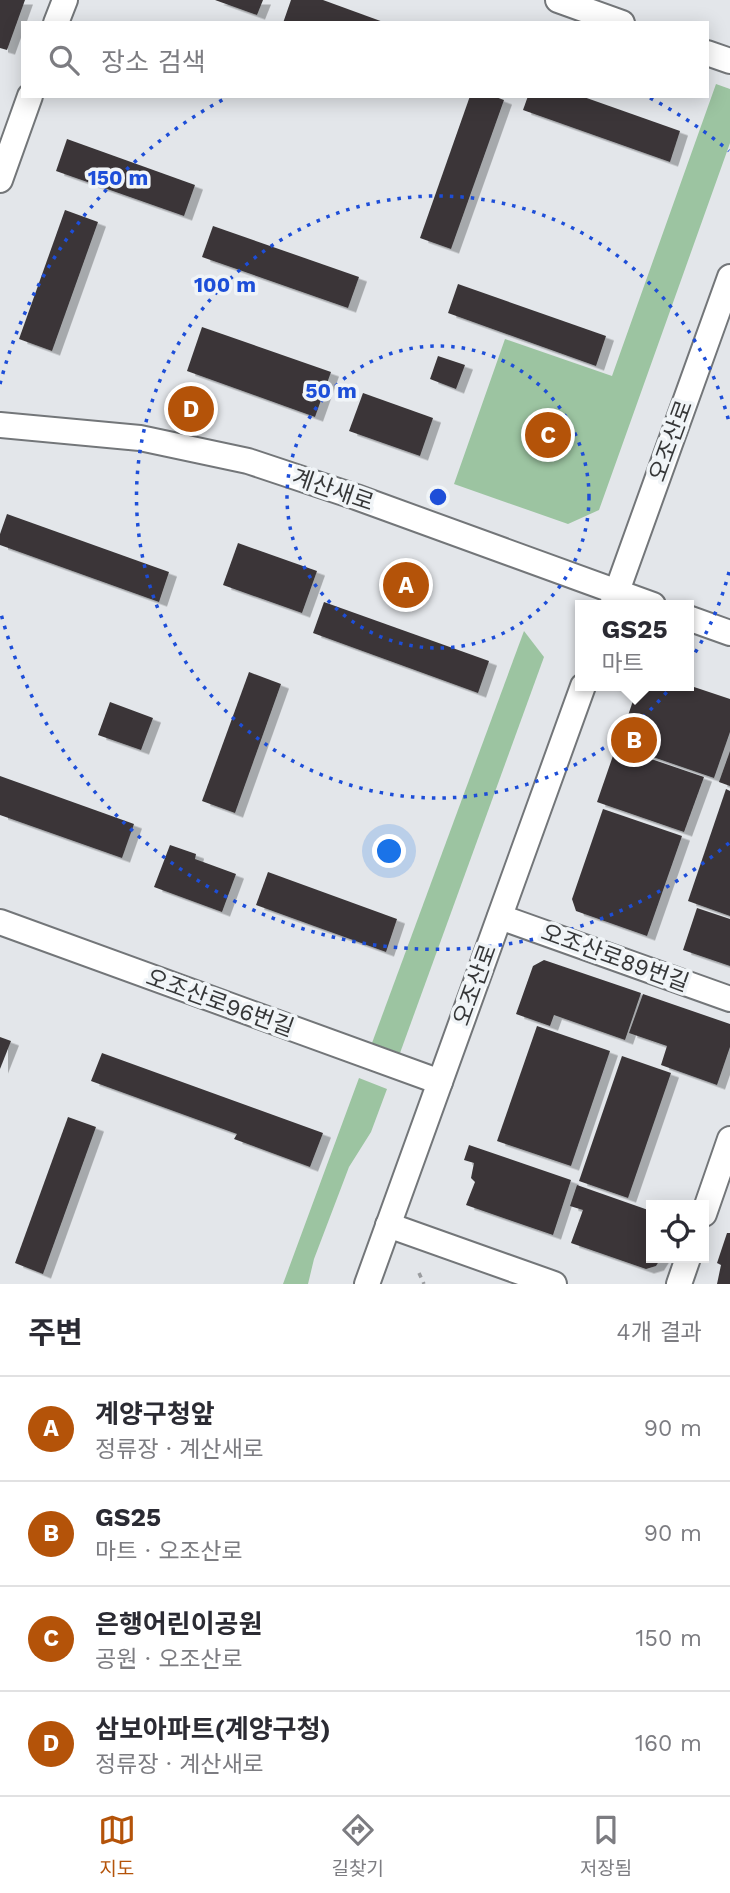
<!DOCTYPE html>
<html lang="ko">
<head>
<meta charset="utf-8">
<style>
  body { margin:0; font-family:"Work Sans","Noto Sans KR",sans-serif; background:#f2f2f3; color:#2b2b33 }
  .controls { position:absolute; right:21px; bottom:21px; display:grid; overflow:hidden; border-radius:0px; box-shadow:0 4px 18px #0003 }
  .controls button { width:63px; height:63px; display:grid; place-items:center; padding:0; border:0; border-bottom:2px solid #e1e1e2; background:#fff; color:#2b2b33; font:35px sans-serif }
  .you { position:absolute; left:390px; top:852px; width:24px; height:24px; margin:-18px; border:5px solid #fff; border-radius:50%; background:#1a73e8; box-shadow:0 0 0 10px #1a73e833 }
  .badge { display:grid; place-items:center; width:46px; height:46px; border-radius:50%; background:#b45309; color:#fff; font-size:23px; font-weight:700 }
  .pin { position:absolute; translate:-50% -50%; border:4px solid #fff; box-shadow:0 2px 7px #0006 }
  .popup { position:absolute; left:575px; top:600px; width:119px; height:91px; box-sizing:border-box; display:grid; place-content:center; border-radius:0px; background:#fff; filter:drop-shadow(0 2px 5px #0005); font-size:23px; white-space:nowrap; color:#7c7c81 }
  .popup b { font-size:26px; color:#2b2b33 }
  .popup::after { content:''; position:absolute; left:50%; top:100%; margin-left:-14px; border:14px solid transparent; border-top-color:#fff }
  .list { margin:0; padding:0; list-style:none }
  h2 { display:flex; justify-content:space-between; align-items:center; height:91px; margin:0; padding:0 28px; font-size:30px }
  h2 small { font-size:23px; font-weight:400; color:#7c7c81 }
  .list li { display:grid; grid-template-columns:46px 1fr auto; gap:21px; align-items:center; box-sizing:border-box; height:105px; padding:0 28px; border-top:2px solid #e1e1e2 }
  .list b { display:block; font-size:26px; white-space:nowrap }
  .list p { margin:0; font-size:23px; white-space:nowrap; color:#7c7c81 }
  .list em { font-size:23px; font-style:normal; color:#7c7c81 }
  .icon { flex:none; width:38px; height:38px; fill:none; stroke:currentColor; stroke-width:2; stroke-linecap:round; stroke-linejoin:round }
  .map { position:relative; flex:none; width:730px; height:1284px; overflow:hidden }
  .search { position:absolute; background:#fff; box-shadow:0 4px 18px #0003; left:21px; right:21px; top:21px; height:77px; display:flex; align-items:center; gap:18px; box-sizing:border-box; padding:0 24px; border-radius:0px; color:#7c7c81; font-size:26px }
  .sheet { height:511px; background:#fff }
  nav { display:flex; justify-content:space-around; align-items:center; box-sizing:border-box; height:98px; border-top:2px solid #e1e1e2; background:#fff; font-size:19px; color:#7c7c81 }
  nav a { display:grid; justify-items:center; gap:4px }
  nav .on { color:#b45309 }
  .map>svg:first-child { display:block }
</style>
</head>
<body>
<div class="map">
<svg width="730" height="1284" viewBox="0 0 730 1284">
  <defs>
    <filter id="shadow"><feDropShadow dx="8" dy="4.5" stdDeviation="0" flood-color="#0004"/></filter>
  </defs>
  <rect width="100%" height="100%" fill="#e3e6ea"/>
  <!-- green -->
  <g fill="#9cc4a1">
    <polygon points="716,84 730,89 730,143 599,510 568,524 454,484 505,339 612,376"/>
    <polygon points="524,631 544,657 400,1053 372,1043"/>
    <polygon points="359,1078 387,1089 371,1132 349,1167 314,1259 308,1284 283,1284"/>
  </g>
  <!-- building -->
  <g fill="#3a3638" filter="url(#shadow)">
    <polygon points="0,0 25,0 7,50 0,48"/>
    <polygon points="215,0 263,0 257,15"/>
    <polygon points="291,0 323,0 386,23 283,23"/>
    <polygon points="470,96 493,96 504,100 451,249 420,238"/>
    <polygon points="528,96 581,96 680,131 670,162 523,110"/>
    <polygon points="67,139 195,185 184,216 56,171"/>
    <polygon points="65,210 98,222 52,351 19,339"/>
    <polygon points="213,226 359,277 348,308 202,257"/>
    <polygon points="458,284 606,336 596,366 448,313"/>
    <polygon points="202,327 331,372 315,417 187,371"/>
    <polygon points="438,356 465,365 456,389 430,379"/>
    <polygon points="363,393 433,418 420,456 349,431"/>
    <polygon points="7,514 169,572 159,602 0,545 0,534"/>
    <polygon points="238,543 317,571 302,613 223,585"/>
    <polygon points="324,602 489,661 478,693 313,633"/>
    <polygon points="249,672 281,684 235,813 202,801"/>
    <polygon points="688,685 730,699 730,732 714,778 618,745 638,686"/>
    <polygon points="110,702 153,718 141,750 98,735"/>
    <polygon points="616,747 704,777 684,832 597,802"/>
    <polygon points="730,751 730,786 719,782"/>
    <polygon points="0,776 134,824 122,858 0,815"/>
    <polygon points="726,789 730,791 730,916 688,901"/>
    <polygon points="603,809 682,836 647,936 576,911 572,899"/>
    <polygon points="170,845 196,854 195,859 236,874 222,912 154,887"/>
    <polygon points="268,872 397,919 386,952 256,905"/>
    <polygon points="697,908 730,919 730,966 683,950"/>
    <polygon points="544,960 641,993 625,1040 554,1015 550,1026 516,1014 533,966"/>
    <polygon points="643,994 730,1024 730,1047 717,1085 661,1065 667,1046 629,1033"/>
    <polygon points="537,1026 610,1051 571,1166 497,1141"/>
    <polygon points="0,1037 11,1041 0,1069"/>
    <polygon points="102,1053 323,1133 310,1167 234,1139 237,1134 91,1081"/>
    <polygon points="622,1056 671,1073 628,1198 579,1181"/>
    <polygon points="68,1117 96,1127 43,1274 15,1263"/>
    <polygon points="469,1145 571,1180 553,1235 466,1205 475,1182 471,1178 474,1163 464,1160"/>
    <polygon points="577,1185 651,1211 651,1258 661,1258 656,1266 646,1269 571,1243 583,1210 570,1206"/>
    <polygon points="727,1233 730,1233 730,1284 717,1284 721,1265 717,1263"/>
  </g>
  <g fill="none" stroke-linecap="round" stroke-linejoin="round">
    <!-- minor casing -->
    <g stroke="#737679" stroke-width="28">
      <g id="minor">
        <polyline points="558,0 622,23"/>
        <polyline points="56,23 65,0"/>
        <polyline points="707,53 730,61"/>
        <polyline points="0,180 30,96"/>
        <polyline points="0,425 140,438 248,461 356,497 653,605"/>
        <polyline points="612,605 730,277"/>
        <polyline points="688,618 730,633"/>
        <polyline points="500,917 730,999"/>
        <polyline points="0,922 440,1082"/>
        <polyline points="704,1214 730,1139"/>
        <polyline points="388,1225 554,1284"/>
        <polyline points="367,1284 583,686"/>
        <polyline points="679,1284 688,1258"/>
      </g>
    </g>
    <!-- path -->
    <polyline stroke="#9b9da0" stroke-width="3.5" stroke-dasharray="5 5" stroke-linecap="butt" points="419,1273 424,1284"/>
    <!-- minor -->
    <use href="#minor" stroke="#fff" stroke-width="24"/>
  </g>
  <!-- distance rings -->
  <g fill="none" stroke="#1d4ed8" stroke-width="3.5" stroke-dasharray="3.5 7">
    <circle cx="438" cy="497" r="151"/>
    <path d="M729 572A301 301 0 1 1 729 422"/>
    <path d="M729 843A452 452 0 0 1 0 610M0 384A452 452 0 0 1 226 98M650 98A452 452 0 0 1 729 151"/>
  </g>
  <g text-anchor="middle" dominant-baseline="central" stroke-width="7" stroke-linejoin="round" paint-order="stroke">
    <!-- street labels -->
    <g font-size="23" fill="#363738" stroke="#f0f4f7">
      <text transform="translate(671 441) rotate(-70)">오조산로</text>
      <text transform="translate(333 490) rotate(19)">계산새로</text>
      <text transform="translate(615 958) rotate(20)">오조산로89번길</text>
      <text transform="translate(475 985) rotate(-70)">오조산로</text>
      <text transform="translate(220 1003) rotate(20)">오조산로96번길</text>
    </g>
  </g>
  <circle cx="438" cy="497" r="10" fill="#1d4ed8" stroke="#f0f4f7" stroke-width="3.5"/>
  <g font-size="21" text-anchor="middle" font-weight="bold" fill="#1d4ed8" stroke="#f0f4f7" stroke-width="7" stroke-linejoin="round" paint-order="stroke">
    <text x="118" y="185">150 m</text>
    <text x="225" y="292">100 m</text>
    <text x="331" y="398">50 m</text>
  </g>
</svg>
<div class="controls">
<button><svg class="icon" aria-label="locate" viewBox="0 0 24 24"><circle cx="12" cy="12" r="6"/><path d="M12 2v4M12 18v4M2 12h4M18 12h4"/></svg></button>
</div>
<div class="you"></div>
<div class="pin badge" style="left:406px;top:585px">A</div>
<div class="pin badge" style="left:634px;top:740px">B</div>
<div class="popup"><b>GS25</b>마트</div>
<div class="pin badge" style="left:548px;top:435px">C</div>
<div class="pin badge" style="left:191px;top:409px">D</div>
<div class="search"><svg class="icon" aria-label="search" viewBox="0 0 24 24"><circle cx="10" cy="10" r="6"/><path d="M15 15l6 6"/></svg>장소 검색</div>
</div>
<section class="sheet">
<h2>주변<small>4개 결과</small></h2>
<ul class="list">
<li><span class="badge">A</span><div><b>계양구청앞</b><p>정류장 · 계산새로</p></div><em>90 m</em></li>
<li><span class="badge">B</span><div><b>GS25</b><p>마트 · 오조산로</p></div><em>90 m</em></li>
<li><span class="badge">C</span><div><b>은행어린이공원</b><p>공원 · 오조산로</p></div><em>150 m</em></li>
<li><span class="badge">D</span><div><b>삼보아파트(계양구청)</b><p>정류장 · 계산새로</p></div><em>160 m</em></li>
</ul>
</section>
<nav>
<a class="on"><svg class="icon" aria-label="map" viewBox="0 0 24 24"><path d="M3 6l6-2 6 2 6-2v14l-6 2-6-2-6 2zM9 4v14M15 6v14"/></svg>지도</a>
<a><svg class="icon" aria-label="directions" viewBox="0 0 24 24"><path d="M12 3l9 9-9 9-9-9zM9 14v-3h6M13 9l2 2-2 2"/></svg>길찾기</a>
<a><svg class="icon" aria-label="saved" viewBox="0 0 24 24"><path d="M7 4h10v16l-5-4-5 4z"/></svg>저장됨</a>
</nav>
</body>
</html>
